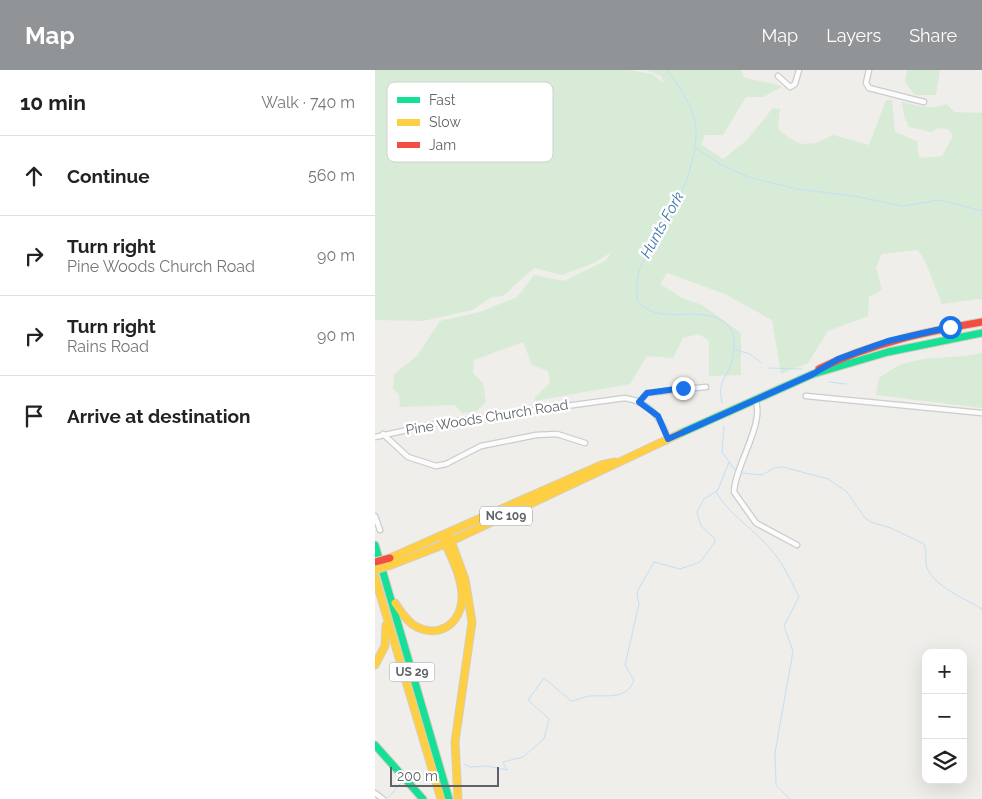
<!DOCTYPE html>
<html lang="en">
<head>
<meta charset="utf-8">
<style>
  body { margin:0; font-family:Raleway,sans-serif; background:#f6f6f6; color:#222 }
  .controls { position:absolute; right:15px; bottom:15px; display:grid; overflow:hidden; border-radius:10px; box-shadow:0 5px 20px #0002 }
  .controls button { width:45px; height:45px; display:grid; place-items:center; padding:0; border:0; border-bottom:1px solid #e0e0e0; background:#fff; color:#222; font:25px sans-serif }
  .scale { position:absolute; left:15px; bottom:12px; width:109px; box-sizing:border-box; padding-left:5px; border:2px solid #5f6368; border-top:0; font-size:14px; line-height:18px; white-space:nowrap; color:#5f6368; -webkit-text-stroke:4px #fff; paint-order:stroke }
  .stop { position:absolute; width:15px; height:15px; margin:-11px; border:4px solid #1a73e8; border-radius:50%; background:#fff }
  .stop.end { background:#1a73e8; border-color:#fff; box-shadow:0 1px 5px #0008 }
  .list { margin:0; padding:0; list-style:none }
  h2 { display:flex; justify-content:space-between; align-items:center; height:65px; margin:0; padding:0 20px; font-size:21px }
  h2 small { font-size:16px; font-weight:400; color:#767676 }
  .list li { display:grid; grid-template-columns:32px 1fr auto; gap:15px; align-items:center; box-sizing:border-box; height:80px; padding:0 20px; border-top:1px solid #e0e0e0 }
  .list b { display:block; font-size:19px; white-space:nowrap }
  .list p { margin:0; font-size:16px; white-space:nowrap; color:#767676 }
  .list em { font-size:16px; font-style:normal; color:#767676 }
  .icon { flex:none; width:28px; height:28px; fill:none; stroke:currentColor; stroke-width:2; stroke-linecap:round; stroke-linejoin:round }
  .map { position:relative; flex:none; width:607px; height:729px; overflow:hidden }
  header { display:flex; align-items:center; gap:30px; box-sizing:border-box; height:70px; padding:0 25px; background:#919496; color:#fff }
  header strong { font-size:24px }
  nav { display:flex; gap:28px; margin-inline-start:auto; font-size:18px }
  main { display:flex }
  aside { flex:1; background:#fff }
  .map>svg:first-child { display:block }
</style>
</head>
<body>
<header>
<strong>Map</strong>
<nav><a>Map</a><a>Layers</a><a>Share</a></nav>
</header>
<main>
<aside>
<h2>10 min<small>Walk · 740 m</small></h2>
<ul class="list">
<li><svg class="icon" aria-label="ahead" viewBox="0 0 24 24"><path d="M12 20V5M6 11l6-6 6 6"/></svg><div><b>Continue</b></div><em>560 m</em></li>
<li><svg class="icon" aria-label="right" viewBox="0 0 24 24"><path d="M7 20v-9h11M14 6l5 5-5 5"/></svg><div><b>Turn right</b><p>Pine Woods Church Road</p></div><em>90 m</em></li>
<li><svg class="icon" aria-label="right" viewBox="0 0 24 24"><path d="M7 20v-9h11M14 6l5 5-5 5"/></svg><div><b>Turn right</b><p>Rains Road</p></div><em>90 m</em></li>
<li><svg class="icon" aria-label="arrive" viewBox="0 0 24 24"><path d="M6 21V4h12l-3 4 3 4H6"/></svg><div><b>Arrive at destination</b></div></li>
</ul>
</aside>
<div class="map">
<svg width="607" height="729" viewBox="0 0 607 729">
  <rect width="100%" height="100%" fill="#efeeea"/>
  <!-- green -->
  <g fill="#d8ebd6">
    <path d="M0,0H255L277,4L289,13L286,6L271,0H366L369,7C380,11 399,13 407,17L388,27H371L348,65H330L326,74L348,89L372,70L398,38L405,39L403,59L414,68L426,74L441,73L458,65L494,75L511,30H517L520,62L542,71L544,88L567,86L578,66L573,59L563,58L556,62L534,57L529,46L527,32C541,36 558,40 572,34L579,42L607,43V230L603,229L567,234L550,191L543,180L507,184L501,197L507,220L494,227L493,246L453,261L433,293L406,304L397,250L350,224L292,203L285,214L307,228L327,235L366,263V305L334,306V271L324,264L308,268L298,288L272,286L255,314L159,331L160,327L175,313L173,301L157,295L148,272L99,290L98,303L108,313L111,332L100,342L87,343L80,335L25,337L24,325L18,318L19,304L42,286L65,251L105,242L142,227L159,205L189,211L230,191L237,182L219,193L187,205L159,198L128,226L117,227L97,240L48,251L0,250Z"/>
    <polygon points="532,0 565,0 561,25 540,25 530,12"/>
    <path d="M607,283V338L501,325L504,308C511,304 520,296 528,294C553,285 581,289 607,283Z"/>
  </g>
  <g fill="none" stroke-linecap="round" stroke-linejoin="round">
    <!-- stream -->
    <g stroke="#bfe0f9" stroke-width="1">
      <path d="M292,0C304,17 321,39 321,61C322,91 302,140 286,165C269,191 260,195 262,230C283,260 333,229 355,258C361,265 359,283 357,292C355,300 349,306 347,313C345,320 346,327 347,333"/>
      <polyline points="319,77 345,94 373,107 422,119 479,126 528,136 564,130 607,141"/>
      <polyline points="358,279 375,284 386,293"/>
      <polyline points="394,298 427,299"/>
      <polyline points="454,312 471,314"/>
      <polyline points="349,356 347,382 361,401"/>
      <path d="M365,403L387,405L399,398L408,397L453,409L472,422L490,448L496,452L516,458L549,474C553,482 549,490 552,498C560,517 591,529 607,539"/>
      <path d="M341,422C353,443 373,455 389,472C407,490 413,505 424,527L409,556L418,581L400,683L401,715L415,729"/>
      <path d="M89,694L95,697L112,696L132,700L128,692L148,687L169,669L174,649L153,630L169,608L196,631C202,630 209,627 215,626C232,625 252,630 259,610L250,595L264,534L262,525L263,520L279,492L305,499L325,492L340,472V469L326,456L322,442L329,429L343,420L354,392"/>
      <polyline points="13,728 25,714"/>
    </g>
    <!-- street casing -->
    <g stroke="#cbcccc" stroke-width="7">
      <g id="street">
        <polyline points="494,0 491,13 494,18 549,32"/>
        <polyline points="403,6 415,17 420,14 424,0"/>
        <polyline points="431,326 607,343"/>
        <path d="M380,329C391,352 360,395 359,422L381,453L422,475"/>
        <polyline points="264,332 272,323 331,317"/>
        <polyline points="8,364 33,387 61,396 71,394 106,376 161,365 182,364 210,373"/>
        <path d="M0,367L60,354L250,328C274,332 286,347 293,369"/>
        <polyline points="0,446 5,460"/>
        <polyline points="0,723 8,729"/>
      </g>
    </g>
    <!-- fast casing -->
    <g stroke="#d7ceb8" stroke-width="9">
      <g id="fast">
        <polyline points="306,363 438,304 513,282 607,263"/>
        <polyline points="0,475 74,729"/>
        <polyline points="0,675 48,729"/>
      </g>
    </g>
    <!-- slow casing -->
    <g stroke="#d7ceb8" stroke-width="9">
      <g id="slow">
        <polyline points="73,463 90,509 97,552 80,672 83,729"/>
        <polyline points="15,488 226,395 240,392"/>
        <polyline points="16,495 70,474 306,363"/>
        <polyline points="0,507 66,729"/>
        <path d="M20,533C25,541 30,548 37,554C61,570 85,556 87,529C88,507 75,485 67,466"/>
        <polyline points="0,595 10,576 11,555"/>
      </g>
    </g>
    <!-- jam casing -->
    <g stroke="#d7ceb8" stroke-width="9">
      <path id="jam" d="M444,299C496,273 550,262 607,252"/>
    </g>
    <!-- street -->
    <use href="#street" stroke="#fdfcfc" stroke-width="4.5"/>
    <!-- fast -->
    <use href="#fast" stroke="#16e098" stroke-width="7"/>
    <!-- slow -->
    <use href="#slow" stroke="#ffcf43" stroke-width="7"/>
    <!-- jam -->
    <use href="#jam" stroke="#f24e42" stroke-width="7"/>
    <!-- slow-bridge casing -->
    <g stroke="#d7ceb8" stroke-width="9" stroke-linecap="butt">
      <polyline id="slow-bridge" points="0,500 16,495"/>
    </g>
    <!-- jam-bridge casing -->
    <g stroke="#d7ceb8" stroke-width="9" stroke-linecap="butt">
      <polyline id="jam-bridge" points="0,492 15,488"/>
    </g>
    <!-- slow-bridge -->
    <use href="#slow-bridge" stroke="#ffcf43" stroke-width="7"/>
    <!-- jam-bridge -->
    <use href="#jam-bridge" stroke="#f24e42" stroke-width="7"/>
  </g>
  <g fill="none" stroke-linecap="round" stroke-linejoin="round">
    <!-- route -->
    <polyline stroke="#1a73e8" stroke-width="6" points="308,318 272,323 264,332 283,346 293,369 438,304 463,289 513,271 575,257"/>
  </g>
  <g text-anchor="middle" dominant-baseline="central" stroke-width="5" stroke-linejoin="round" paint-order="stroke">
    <!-- shield labels -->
    <g fill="#fff" stroke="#8f9295" stroke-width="1">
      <rect x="105" y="436.5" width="52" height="19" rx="4"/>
      <rect x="14.5" y="592.5" width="45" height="19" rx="4"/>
    </g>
    <g font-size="12" font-weight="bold" fill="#5f6368">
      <text x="131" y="446">NC 109</text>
      <text x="37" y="602">US 29</text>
    </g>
    <!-- street labels -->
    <g font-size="14" fill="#5f6368" stroke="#fff">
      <text transform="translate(112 347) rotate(-9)">Pine Woods Church Road</text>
    </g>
    <!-- water labels -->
    <g font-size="15" font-style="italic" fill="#4174aa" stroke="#fff">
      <text transform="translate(287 155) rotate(-61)">Hunts Fork</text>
    </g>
  </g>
  <!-- legend -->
  <rect x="12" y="12" width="166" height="80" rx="8" fill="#fff" stroke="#cfd0d2" stroke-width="1"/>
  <rect x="22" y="27" width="23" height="6" fill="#16e098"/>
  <rect x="22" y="49" width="23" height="7" fill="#ffcf43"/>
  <rect x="22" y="72" width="23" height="6" fill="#f24e42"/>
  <g font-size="14" fill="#5f6368">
    <text x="54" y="35">Fast</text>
    <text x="54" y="57">Slow</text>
    <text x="54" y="80">Jam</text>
  </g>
</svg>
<div class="controls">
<button>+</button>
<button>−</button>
<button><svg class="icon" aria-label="layers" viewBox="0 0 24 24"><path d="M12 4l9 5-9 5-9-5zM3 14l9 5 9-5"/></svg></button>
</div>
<div class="scale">200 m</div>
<div class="stop" style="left:575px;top:257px"></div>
<div class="stop end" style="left:308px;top:318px"></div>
</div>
</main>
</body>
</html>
